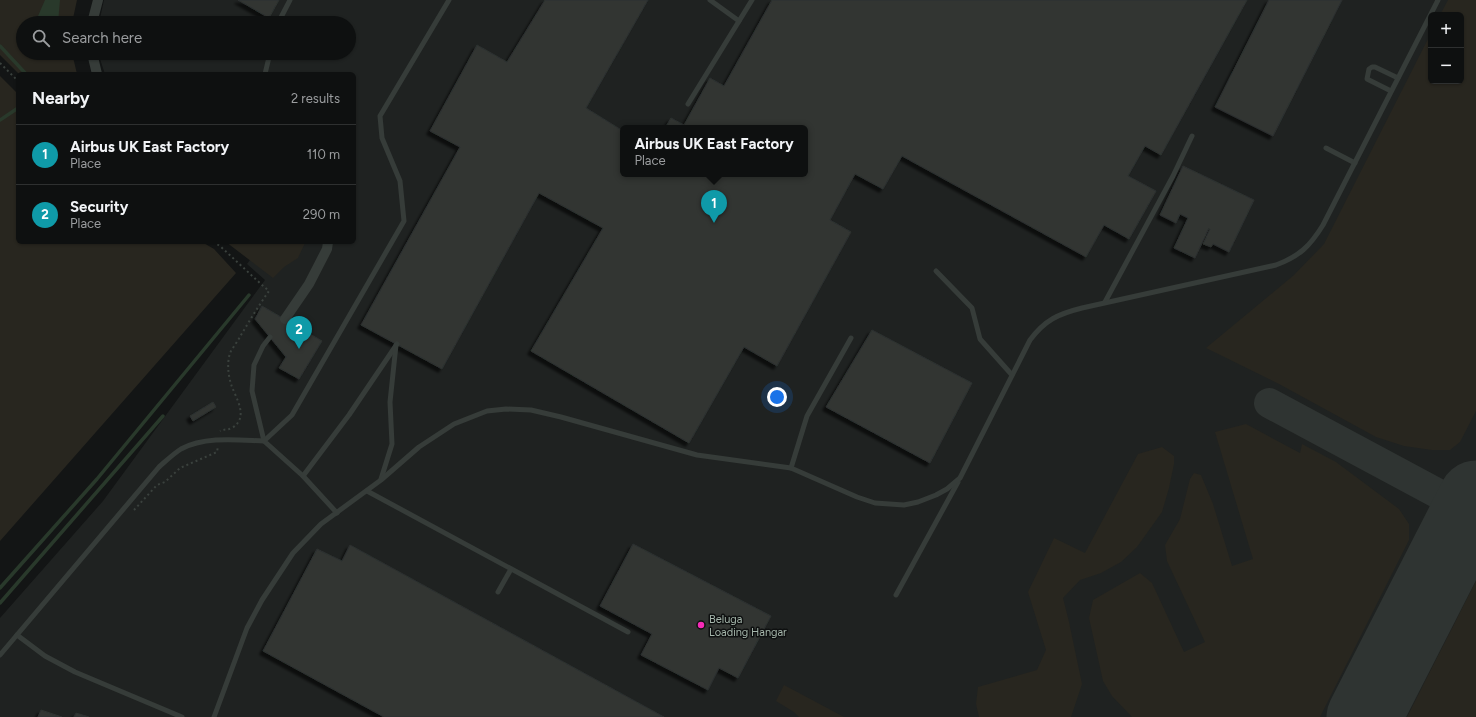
<!DOCTYPE html>
<html lang="en">
<head>
<meta charset="utf-8">
<style>
  body { margin:0; font-family:Figtree,sans-serif; background:#171919; color:#f1f3f6 }
  .controls { position:absolute; right:12px; top:12px; display:grid; overflow:hidden; border-radius:6px; box-shadow:0 1px 3px #0004 }
  .controls button { width:36px; height:36px; display:grid; place-items:center; padding:0; border:0; border-bottom:1px solid #2e3030; background:#0e1010; color:#f1f3f6; font:20px sans-serif }
  .you { position:absolute; left:777px; top:397px; width:14px; height:14px; margin:-10px; border:3px solid #fff; border-radius:50%; background:#1a73e8; box-shadow:0 0 0 6px #1a73e833 }
  .badge { display:grid; place-items:center; width:26px; height:26px; border-radius:50%; background:#1a73e8; color:#fff; font-size:13px; font-weight:700 }
  .pin { position:absolute; translate:-50% -33px; filter:drop-shadow(0 1px 2px #0008) }
  .pin::after { content:''; position:absolute; top:21px; width:14px; height:12px; background:inherit; clip-path:polygon(0 0,100% 0,50% 100%) }
  .popup { position:absolute; left:620px; top:125px; width:188px; height:52px; box-sizing:border-box; display:grid; place-content:center; border-radius:6px; background:#0e1010; filter:drop-shadow(0 1px 3px #0005); font-size:13px; white-space:nowrap; color:#9b9d9f }
  .popup b { font-size:15px; color:#f1f3f6 }
  .popup::after { content:''; position:absolute; left:50%; top:100%; margin-left:-8px; border:8px solid transparent; border-top-color:#0e1010 }
  .list { margin:0; padding:0; list-style:none }
  h2 { display:flex; justify-content:space-between; align-items:center; height:52px; margin:0; padding:0 16px; font-size:17px }
  h2 small { font-size:13px; font-weight:400; color:#9b9d9f }
  .list li { display:grid; grid-template-columns:26px 1fr auto; gap:12px; align-items:center; box-sizing:border-box; height:60px; padding:0 16px; border-top:1px solid #2e3030 }
  .list b { display:block; font-size:15px; white-space:nowrap }
  .list p { margin:0; font-size:13px; white-space:nowrap; color:#9b9d9f }
  .list em { font-size:13px; font-style:normal; color:#9b9d9f }
  .icon { flex:none; width:22px; height:22px; fill:none; stroke:currentColor; stroke-width:2; stroke-linecap:round; stroke-linejoin:round }
  .map { position:relative; flex:none; width:1476px; height:717px; overflow:hidden }
  .search { position:absolute; background:#0e1010; box-shadow:0 1px 3px #0004; left:16px; top:16px; width:340px; height:44px; display:flex; align-items:center; gap:10px; box-sizing:border-box; padding:0 14px; border-radius:22px; color:#9b9d9f; font-size:15px }
  .panel { position:absolute; background:#0e1010; box-shadow:0 1px 3px #0004; left:16px; top:72px; width:340px; height:172px; border-radius:6px }
  .map>svg:first-child { display:block }
</style>
</head>
<body>
<div class="map">
<svg width="1476" height="717" viewBox="0 0 1476 717">
  <defs>
    <filter id="shadow"><feDropShadow dx="-3.5" dy="3.5" stdDeviation="1" flood-color="#0009"/></filter>
  </defs>
  <rect width="100%" height="100%" fill="#131515"/>
  <!-- built -->
  <path fill="#1f2221" fill-rule="evenodd" d="M104,0H1476V717H0V618L103,501L265,280L247,264L263,242H354V74H105L98,53H349V23H99ZM1431,15H1461V81H1431ZM623,128H805V174H623Z"/>
  <!-- green -->
  <g fill="#28261f">
    <polygon points="0,0 77,0 72,23 23,23 23,53 72,53 77,74 19,74 0,55"/>
    <polygon points="1448,0 1476,0 1476,411 1460,442 1450,450 1432,450 1404,446 1376,437 1279,384 1206,348 1294,275 1324,244 1431,33 1431,81 1461,81 1461,15 1440,15"/>
    <polygon points="0,76 18,94 18,242 202,242 214,249 236,273 0,541"/>
    <polygon points="226,242 305,242 305,243 298,258 284,267 273,278"/>
    <polygon points="1246,424 1300,453 1302,444 1336,462 1399,509 1409,524 1409,540 1320,717 1132,717 1112,696 1103,681 1089,618 1093,600 1140,573 1152,583 1184,652 1205,642 1167,561 1165,545 1180,519 1190,479 1194,473 1201,475 1213,504 1232,566 1253,559 1215,432"/>
    <polygon points="1162,447 1174,456 1174,464 1169,488 1162,512 1137,547 1121,562 1101,573 1080,580 1063,598 1069,622 1082,684 1071,717 979,717 976,704 978,687 1037,670 1046,650 1028,592 1054,538 1085,553 1138,454"/>
    <polygon points="1476,581 1476,717 1407,717"/>
    <polygon points="784,685 844,717 799,717 794,712 776,701"/>
  </g>
  <!-- water -->
  <polygon fill="#29392b" points="45,0 60,0 58,23 35,23"/>
  <g fill="none" stroke-linecap="round" stroke-linejoin="round">
    <!-- stream -->
    <g stroke="#29392b" stroke-width="3.5">
      <polyline points="0,46 26,74"/>
      <polyline points="0,120 18,108"/>
      <polyline points="0,588 97,479 249,295"/>
      <polyline points="0,603 163,416"/>
    </g>
    <!-- taxiway -->
    <polyline stroke="#2f3432" stroke-width="30" points="1269,403 1476,514"/>
    <!-- runway -->
    <polyline stroke="#2f3432" stroke-width="75" points="1364,717 1476,498"/>
  </g>
  <!-- building -->
  <g fill="#303432" stroke="#2d3130" filter="url(#shadow)">
    <polygon points="238,0 279,0 269,18"/>
    <polygon points="545,0 648,0 586,108 623,131 623,174 805,174 805,128 665,128 671,118 684,125 710,78 724,86 772,0 1247,0 1161,155 1145,146 1128,176 1156,191 1129,239 1104,225 1086,257 902,156 883,189 855,174 830,220 851,232 777,366 744,347 689,443 531,351 603,228 539,193 442,369 361,325 460,147 430,131 477,45 507,62"/>
    <polygon points="1269,0 1342,0 1273,136 1215,107"/>
    <polygon points="1183,166 1254,200 1229,252 1213,244 1211,247 1203,244 1210,229 1209,228 1195,258 1174,248 1188,218 1180,214 1176,223 1160,215"/>
    <polygon points="262,306 322,341 299,379 279,368 286,357 255,319"/>
    <polygon points="872,330 972,383 930,463 826,407"/>
    <polygon points="213,402 216,407 193,421 190,416"/>
    <polygon points="633,544 771,616 738,678 719,668 708,690 641,655 652,634 600,606"/>
    <polygon points="350,545 664,717 384,717 263,651 317,549 342,561"/>
    <polygon points="41,710 62,717 38,717"/>
    <polygon points="76,713 89,717 74,717"/>
  </g>
  <g fill="none" stroke-linecap="round" stroke-linejoin="round">
    <!-- path -->
    <g stroke="#3a413d" stroke-width="2" stroke-dasharray="2 3" stroke-linecap="butt">
      <polyline points="0,63 18,81"/>
      <path d="M213,242L220,246L262,285L269,291C259,305 250,320 241,335C238,341 233,347 230,353C227,363 228,374 231,384C235,397 250,417 232,428C228,430 224,429 220,431"/>
      <polyline points="134,510 157,485 165,482 180,468 217,452 218,446"/>
    </g>
    <!-- lane -->
    <g stroke="#363c39" stroke-width="5">
      <polyline points="710,0 739,21"/>
      <polyline points="278,23 290,0"/>
      <polyline points="265,74 270,53"/>
      <polyline points="1391,91 1367,79 1369,69 1372,67 1375,67 1398,78"/>
      <polyline points="688,104 752,0"/>
      <polyline points="1326,148 1355,163"/>
      <polyline points="936,271 972,308 980,339 1012,375"/>
      <polyline points="1105,302 1173,176 1192,136"/>
      <polyline points="270,337 263,346 254,365 252,391 264,441 303,476 337,513"/>
      <polyline points="791,468 807,416 851,338"/>
      <polyline points="303,476 349,415 397,344"/>
      <polyline points="381,479 392,444 390,402 396,345"/>
      <polyline points="367,491 628,632"/>
      <polyline points="498,592 511,569"/>
      <polyline points="896,595 958,482"/>
      <polyline points="17,635 45,656 75,672 182,717"/>
      <path d="M0,655L159,467C166,461 173,454 181,449C205,436 238,440 264,441L292,415L404,221L400,181L382,138L380,116L449,0"/>
      <path d="M214,717L247,628L262,600L293,553L321,524L381,480L419,447L454,424L487,411L506,409L531,410L561,417L697,455L791,468L857,497L875,503L904,505L918,502L936,495L947,489L960,478L1030,340C1045,320 1058,314 1082,308L1276,265C1300,256 1310,246 1323,225L1438,0"/>
    </g>
    <!-- street -->
    <g stroke="#363c39" stroke-width="10">
      <polyline points="92,23 98,0"/>
      <polyline points="92,53 97,74"/>
      <polyline points="285,319 309,284 327,249 328,242"/>
    </g>
  </g>
  <!-- markers -->
  <circle fill="#f62bb7" stroke="#0e1010" stroke-width="1.5" cx="701" cy="625" r="4"/>
  <g text-anchor="middle" dominant-baseline="central" stroke-width="3" stroke-linejoin="round" paint-order="stroke">
    <!-- poi labels -->
    <g font-size="11" fill="#a5b6ab" stroke="#0e1010" text-anchor="start">
      <text x="709" y="619">Beluga<tspan x="709" dy="13">Loading Hangar</tspan></text>
    </g>
  </g>
</svg>
<div class="controls">
<button>+</button>
<button>−</button>
</div>
<div class="you"></div>
<div class="pin badge" style="left:714px;top:223px;background:#0f9aa8">1</div>
<div class="popup"><b>Airbus UK East Factory</b>Place</div>
<div class="pin badge" style="left:299px;top:349px;background:#0f9aa8">2</div>
<div class="search"><svg class="icon" aria-label="search" viewBox="0 0 24 24"><circle cx="10" cy="10" r="6"/><path d="M15 15l6 6"/></svg>Search here</div>
<section class="panel">
<h2>Nearby<small>2 results</small></h2>
<ul class="list">
<li><span class="badge" style="background:#0f9aa8">1</span><div><b>Airbus UK East Factory</b><p>Place</p></div><em>110 m</em></li>
<li><span class="badge" style="background:#0f9aa8">2</span><div><b>Security</b><p>Place</p></div><em>290 m</em></li>
</ul>
</section>
</div>
</body>
</html>
